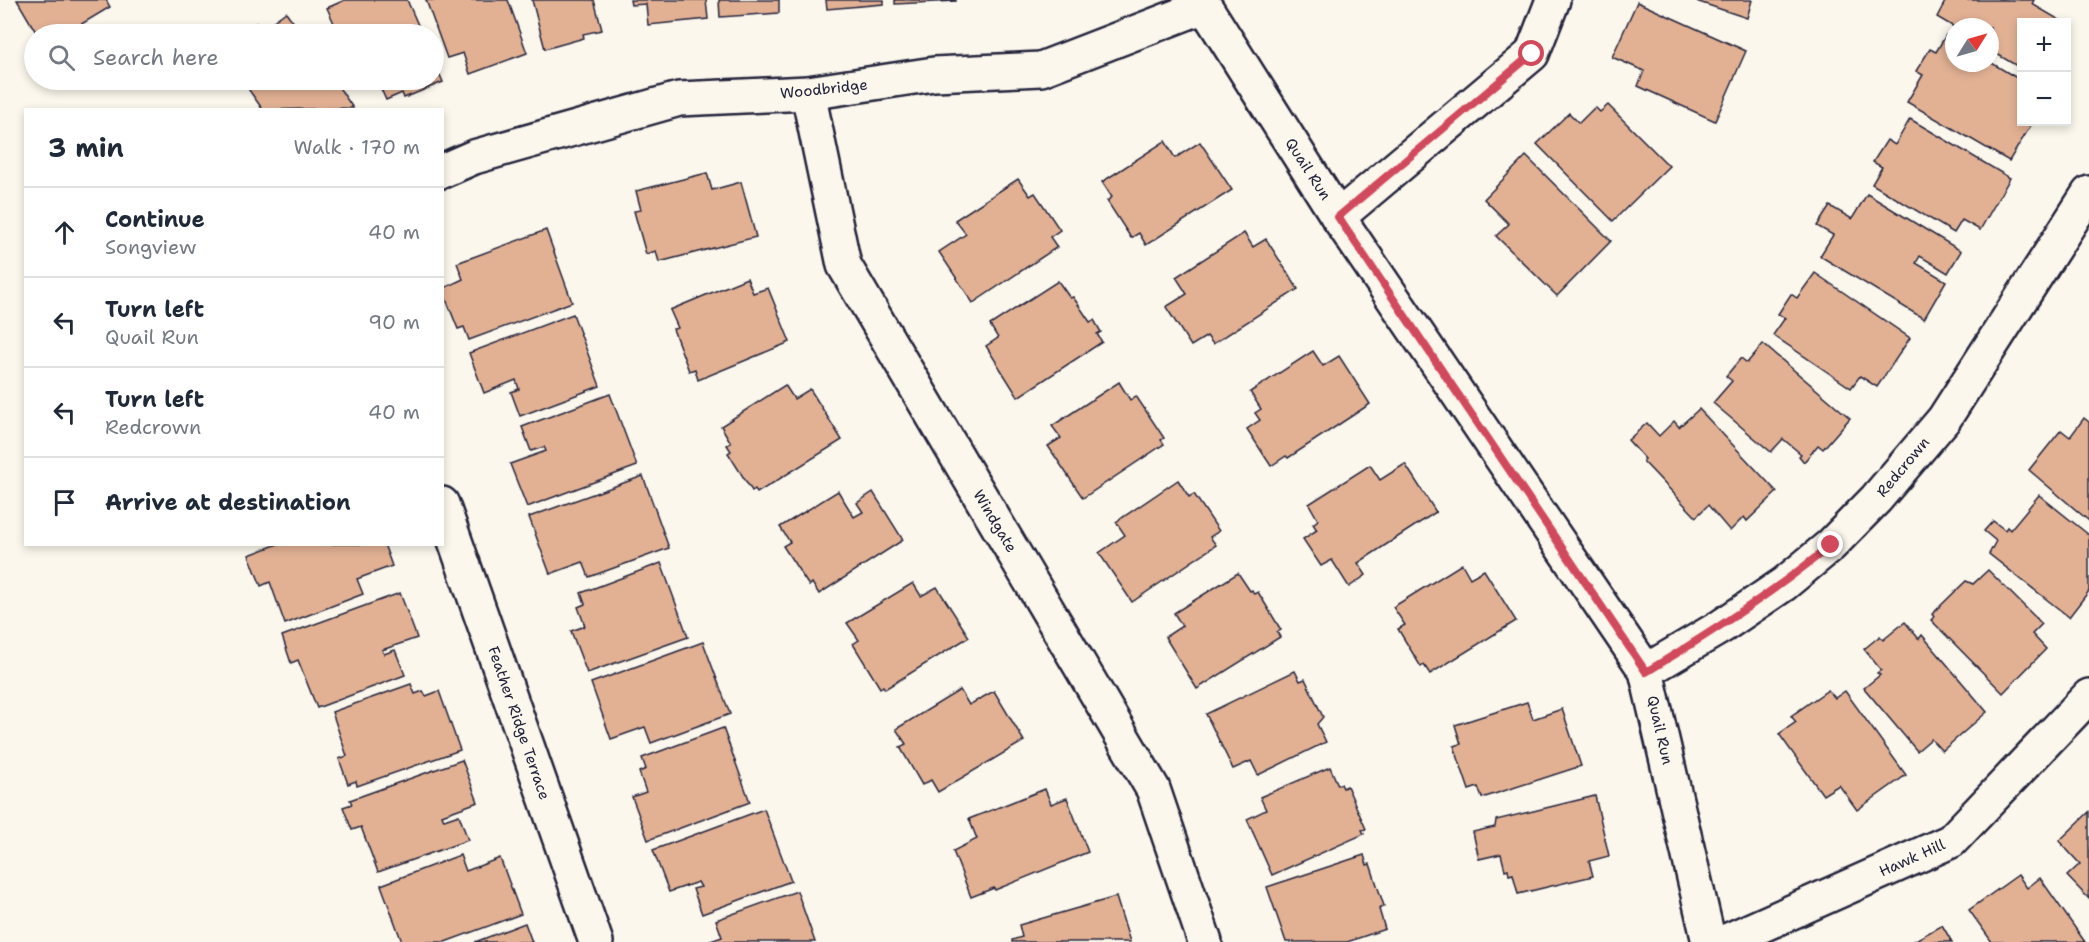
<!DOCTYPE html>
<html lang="en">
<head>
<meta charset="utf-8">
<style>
  body { margin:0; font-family:"Shantell Sans",sans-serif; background:#f2f2f3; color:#1f2937 }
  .controls { position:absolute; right:18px; top:18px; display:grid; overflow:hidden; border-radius:0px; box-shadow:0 3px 9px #0003 }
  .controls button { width:54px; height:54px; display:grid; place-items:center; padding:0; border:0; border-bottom:2px solid #e0e1e3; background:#fff; color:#1f2937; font:30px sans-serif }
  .compass { position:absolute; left:1945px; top:18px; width:54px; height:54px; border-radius:50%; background:#fff; box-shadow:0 3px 9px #0003; rotate:53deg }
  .stop { position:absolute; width:18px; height:18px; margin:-14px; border:4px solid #d1495b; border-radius:50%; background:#fff }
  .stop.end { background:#d1495b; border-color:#fff; box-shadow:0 2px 6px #0008 }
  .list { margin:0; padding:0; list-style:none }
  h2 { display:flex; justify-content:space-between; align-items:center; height:78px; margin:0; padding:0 24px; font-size:26px }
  h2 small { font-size:20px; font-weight:400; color:#747a83 }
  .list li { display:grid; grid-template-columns:39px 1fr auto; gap:18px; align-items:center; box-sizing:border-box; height:90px; padding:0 24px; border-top:2px solid #e0e1e3 }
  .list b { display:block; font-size:22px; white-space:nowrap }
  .list p { margin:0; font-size:20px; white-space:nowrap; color:#747a83 }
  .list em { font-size:20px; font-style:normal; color:#747a83 }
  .icon { flex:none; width:33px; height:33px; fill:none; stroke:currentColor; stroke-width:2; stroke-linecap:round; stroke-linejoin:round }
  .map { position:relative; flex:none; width:2089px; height:942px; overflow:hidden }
  .search { position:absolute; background:#fff; box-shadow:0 3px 9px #0003; left:24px; top:24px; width:420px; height:66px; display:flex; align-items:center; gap:15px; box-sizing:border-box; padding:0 21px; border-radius:33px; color:#747a83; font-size:22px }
  .panel { position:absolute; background:#fff; box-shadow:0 3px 9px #0003; left:24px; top:108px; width:420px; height:438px; border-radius:0px }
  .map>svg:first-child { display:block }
</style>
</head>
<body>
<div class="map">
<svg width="2089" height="942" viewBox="0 0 2089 942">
  <rect width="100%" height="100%" fill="#fbf7ec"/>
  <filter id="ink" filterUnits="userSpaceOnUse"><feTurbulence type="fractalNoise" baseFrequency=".0167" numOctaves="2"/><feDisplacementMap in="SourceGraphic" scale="12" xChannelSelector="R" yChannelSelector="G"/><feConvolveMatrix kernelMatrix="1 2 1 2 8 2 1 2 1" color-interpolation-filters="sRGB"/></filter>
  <g filter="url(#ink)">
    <!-- building -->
    <g fill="#e2b194" stroke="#22223b" stroke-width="1.5">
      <polygon points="17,0 106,0 110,7 65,34 37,34"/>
      <polygon points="345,0 407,0 422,34 339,34 327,8"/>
      <polygon points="426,0 508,0 527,53 470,74 463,53 447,58"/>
      <polygon points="532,0 594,0 602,30 583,34 584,38 545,49"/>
      <polygon points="630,0 706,0 708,19 648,25 646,4 631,5"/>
      <polygon points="719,0 779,0 779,13 720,17"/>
      <polygon points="826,0 884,0 884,4 827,9"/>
      <polygon points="895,0 956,0 956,1 895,4"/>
      <polygon points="1693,0 1752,0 1747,18"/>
      <polygon points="1946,0 2034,0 2032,4 2063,22 2022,22 2022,69 1990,50 1990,27 1954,27 1937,17"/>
      <polygon points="1637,2 1746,51 1715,121 1638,86 1644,71 1612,57"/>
      <polygon points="286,12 302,34 239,34 256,23 261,30"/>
      <polygon points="1946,35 1954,40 1954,63 1990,62 2022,81 2022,122 2033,122 2009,161 1907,102 1923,75 1916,71 1930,49 1936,52"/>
      <polygon points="434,61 443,82 404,98 402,93 386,100 377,80 434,80"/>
      <polygon points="242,80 334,80 353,108 263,110"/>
      <polygon points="1608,105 1669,166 1613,221 1537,144 1569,113 1579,123 1595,107 1600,112"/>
      <polygon points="1910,119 2010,178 1980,230 1962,220 1954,233 1872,184 1882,167 1873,162 1887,140 1895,145"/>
      <polygon points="1165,141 1175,158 1200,142 1232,190 1146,245 1139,233 1131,238 1107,201 1112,197 1102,182"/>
      <polygon points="1526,156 1611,241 1557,296 1496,236 1509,224 1484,199"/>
      <polygon points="707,173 712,190 741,182 756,237 659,262 656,251 646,254 634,211 641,210 636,191"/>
      <polygon points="1018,179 1030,196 1035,193 1060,230 1050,237 1057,247 973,303 939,252 966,234 955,220"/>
      <polygon points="1867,194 1961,251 1948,273 1920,256 1916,263 1946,281 1924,319 1820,256 1833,235 1817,226 1830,206 1852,219"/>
      <polygon points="546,230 572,302 469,340 464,327 458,329 442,289 463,279 457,263"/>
      <polygon points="1244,233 1253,247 1266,239 1298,289 1213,344 1207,336 1191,346 1166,307 1187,294 1176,277"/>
      <polygon points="1815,273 1910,338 1877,387 1860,376 1851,388 1773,335 1785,318 1778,314 1791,294 1797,298"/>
      <polygon points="747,278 753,293 768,288 790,342 698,380 695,369 689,371 673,329 678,328 670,310"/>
      <polygon points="1058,281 1070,298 1073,297 1090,322 1094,320 1101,332 1097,334 1102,342 1018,397 986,346 998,338 990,325"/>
      <polygon points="573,314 600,386 520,416 511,392 519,389 516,380 484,393 469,353"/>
      <polygon points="1763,344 1850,418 1823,449 1818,445 1804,462 1799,456 1801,454 1783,439 1771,452 1713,403 1732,381 1726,376 1741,358 1747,363"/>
      <polygon points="1313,351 1323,366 1339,356 1370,404 1288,458 1286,456 1271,466 1247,429 1260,420 1255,413 1261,409 1250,392"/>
      <polygon points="1119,382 1130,400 1136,396 1164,438 1161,440 1164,444 1083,498 1048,446 1061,438 1052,426"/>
      <polygon points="785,385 794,399 810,389 842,440 757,493 755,489 752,491 728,453 731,451 727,445 731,443 721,426"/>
      <polygon points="610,394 637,466 527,507 510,464 546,451 544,447 531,451 522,427"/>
      <polygon points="1699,409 1777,492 1747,521 1744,517 1730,531 1708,505 1696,517 1643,461 1645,459 1628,440 1647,423 1659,436 1674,421 1679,427"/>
      <polygon points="2084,418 2089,422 2089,521 2029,470 2061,430 2070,437"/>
      <polygon points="1405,464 1436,512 1358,563 1366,575 1349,587 1332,560 1321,566 1303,539 1317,530 1313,524 1318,520 1309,504 1370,465 1380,480"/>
      <polygon points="643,476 669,548 589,577 583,562 550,574 529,517"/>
      <polygon points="1178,480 1189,497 1194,494 1219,531 1210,537 1216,545 1132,602 1099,553 1125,535 1116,522"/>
      <polygon points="838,491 854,517 863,512 857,503 873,492 903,540 819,594 812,583 809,586 783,546 790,542 780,527"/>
      <polygon points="2039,495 2089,535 2089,591 2069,617 1989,554 1996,541 1984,531 1993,521 2005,530 2007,527 2010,530"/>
      <polygon points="278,544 384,544 392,566 357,579 363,594 285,624 270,582 261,586 249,555"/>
      <polygon points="661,563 688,637 587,673 571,631 585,626 578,607 585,604 581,593"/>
      <polygon points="1462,564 1470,578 1484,570 1516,621 1430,674 1424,665 1421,667 1398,629 1405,625 1393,607"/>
      <polygon points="1988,570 2042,624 2032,634 2046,649 2003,693 1931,620 1934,617 1932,614 1966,581 1973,584"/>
      <polygon points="1238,573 1250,591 1252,590 1254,594 1258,592 1281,630 1277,632 1280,637 1197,689 1165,637 1182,626 1174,613"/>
      <polygon points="913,583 921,596 937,587 969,637 885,689 883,686 880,688 853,644 859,640 847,623"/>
      <polygon points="400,593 417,638 382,650 384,654 395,650 405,675 317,708 298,660 291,663 282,636"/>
      <polygon points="1905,622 1919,639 1922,635 1987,712 1942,751 1931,739 1917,751 1864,688 1880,675 1877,673 1881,670 1864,649 1880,636 1883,640"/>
      <polygon points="703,642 730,714 651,743 645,727 611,739 591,683"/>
      <polygon points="1295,671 1300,681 1305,679 1323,717 1317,724 1326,742 1258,775 1251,761 1233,769 1206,714"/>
      <polygon points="411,684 415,694 423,691 426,696 439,691 460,750 357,786 356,781 348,784 339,759 347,756 332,712"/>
      <polygon points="960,690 969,705 994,691 1024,741 938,792 931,780 922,785 900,747 906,744 896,729"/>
      <polygon points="1828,690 1835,698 1845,691 1906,775 1857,810 1839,785 1823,795 1779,734 1796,722 1791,716"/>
      <polygon points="1527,702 1533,719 1562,709 1581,766 1482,798 1478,787 1469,790 1454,746 1461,744 1455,725"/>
      <polygon points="723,728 750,802 648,840 632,797 646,792 639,772 646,769 642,758"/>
      <polygon points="462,760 478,802 442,815 444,820 459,815 468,840 378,872 361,827 352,830 343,807 352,804 350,800"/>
      <polygon points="1330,767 1338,785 1341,784 1343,788 1347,786 1366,829 1362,830 1364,834 1272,875 1247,819 1266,810 1260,797"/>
      <polygon points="1045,789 1051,804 1067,798 1088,852 995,890 994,888 971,897 953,851 977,839 969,819"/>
      <polygon points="1595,796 1609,856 1589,861 1593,876 1518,894 1513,874 1509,875 1508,869 1505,870 1501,854 1479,859 1473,832 1495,827 1496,820"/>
      <polygon points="764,809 791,881 702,914 693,889 701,887 698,882 669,892 653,850"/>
      <polygon points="2089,812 2089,899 2067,876 2080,864 2059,841"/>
      <polygon points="460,855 466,871 500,858 521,914 445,942 402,942 381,885"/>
      <polygon points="1364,855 1367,865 1370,864 1384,906 1379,909 1385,929 1347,942 1286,942 1267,887"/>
      <polygon points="2018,875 2027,888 2040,878 2085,942 1992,942 1969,910"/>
      <polygon points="797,891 815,942 708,942 722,937 716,920"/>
      <polygon points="1116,897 1130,942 1012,942 1012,940 1022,937 1019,925"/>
      <polygon points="525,923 532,942 475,942"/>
      <polygon points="1942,925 1952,942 1912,942"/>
    </g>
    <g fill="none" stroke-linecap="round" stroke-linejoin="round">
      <!-- minor casing -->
      <g stroke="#22223b" stroke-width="38">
        <g id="minor">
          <polyline points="1201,0 1338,217 1646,671 1709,942"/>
          <polyline points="808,93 844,265 1153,789 1205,942"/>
          <polyline points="442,171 474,157 679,99 808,93 934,74 1041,69 1204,6"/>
          <polyline points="1338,217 1532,54 1553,0"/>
          <polyline points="442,504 596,942"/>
          <polyline points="1646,671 1722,626 1784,584 1831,545 1876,499 1944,419 2089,193"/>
          <polyline points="1724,942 1951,841 2089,696"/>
        </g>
      </g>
      <!-- minor -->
      <use href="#minor" stroke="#fbf7ec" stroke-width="33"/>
    </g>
  </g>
  <g fill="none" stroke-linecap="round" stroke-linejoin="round" filter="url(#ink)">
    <!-- route -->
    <path stroke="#d1495b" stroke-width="8" d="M1532,54L1338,217L1646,672C1711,633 1773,593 1831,545"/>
  </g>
  <g text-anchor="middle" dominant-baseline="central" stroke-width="4.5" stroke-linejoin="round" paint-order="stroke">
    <!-- street labels -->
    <g font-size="15" fill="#22223b" stroke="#fbf7ec">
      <text transform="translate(824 89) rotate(-6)">Woodbridge</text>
      <text transform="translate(1308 169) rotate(57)">Quail Run</text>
      <text transform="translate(1903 467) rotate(-50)">Redcrown</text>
      <text transform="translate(995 521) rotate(59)">Windgate</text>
      <text transform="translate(519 723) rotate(71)">Feather Ridge Terrace</text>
      <text transform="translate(1660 730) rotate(77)">Quail Run</text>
      <text transform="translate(1912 858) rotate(-24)">Hawk Hill</text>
    </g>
  </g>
</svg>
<div class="controls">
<button>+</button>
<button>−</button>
</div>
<svg class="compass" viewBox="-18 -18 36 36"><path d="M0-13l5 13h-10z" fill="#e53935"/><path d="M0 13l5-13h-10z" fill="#747a83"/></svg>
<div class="stop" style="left:1532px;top:54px"></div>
<div class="stop end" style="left:1831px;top:545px"></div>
<div class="search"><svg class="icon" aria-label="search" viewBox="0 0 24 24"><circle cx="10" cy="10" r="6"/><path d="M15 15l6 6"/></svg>Search here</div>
<section class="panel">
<h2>3 min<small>Walk · 170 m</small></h2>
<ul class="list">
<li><svg class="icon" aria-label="ahead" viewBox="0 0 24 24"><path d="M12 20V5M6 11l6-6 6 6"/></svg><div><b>Continue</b><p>Songview</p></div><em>40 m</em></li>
<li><svg class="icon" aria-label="left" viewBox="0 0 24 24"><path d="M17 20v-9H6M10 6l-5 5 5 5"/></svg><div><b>Turn left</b><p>Quail Run</p></div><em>90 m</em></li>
<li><svg class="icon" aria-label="left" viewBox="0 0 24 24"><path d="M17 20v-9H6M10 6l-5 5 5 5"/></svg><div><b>Turn left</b><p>Redcrown</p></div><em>40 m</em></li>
<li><svg class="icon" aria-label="arrive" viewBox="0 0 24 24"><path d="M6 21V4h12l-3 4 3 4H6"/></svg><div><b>Arrive at destination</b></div></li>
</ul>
</section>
</div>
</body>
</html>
